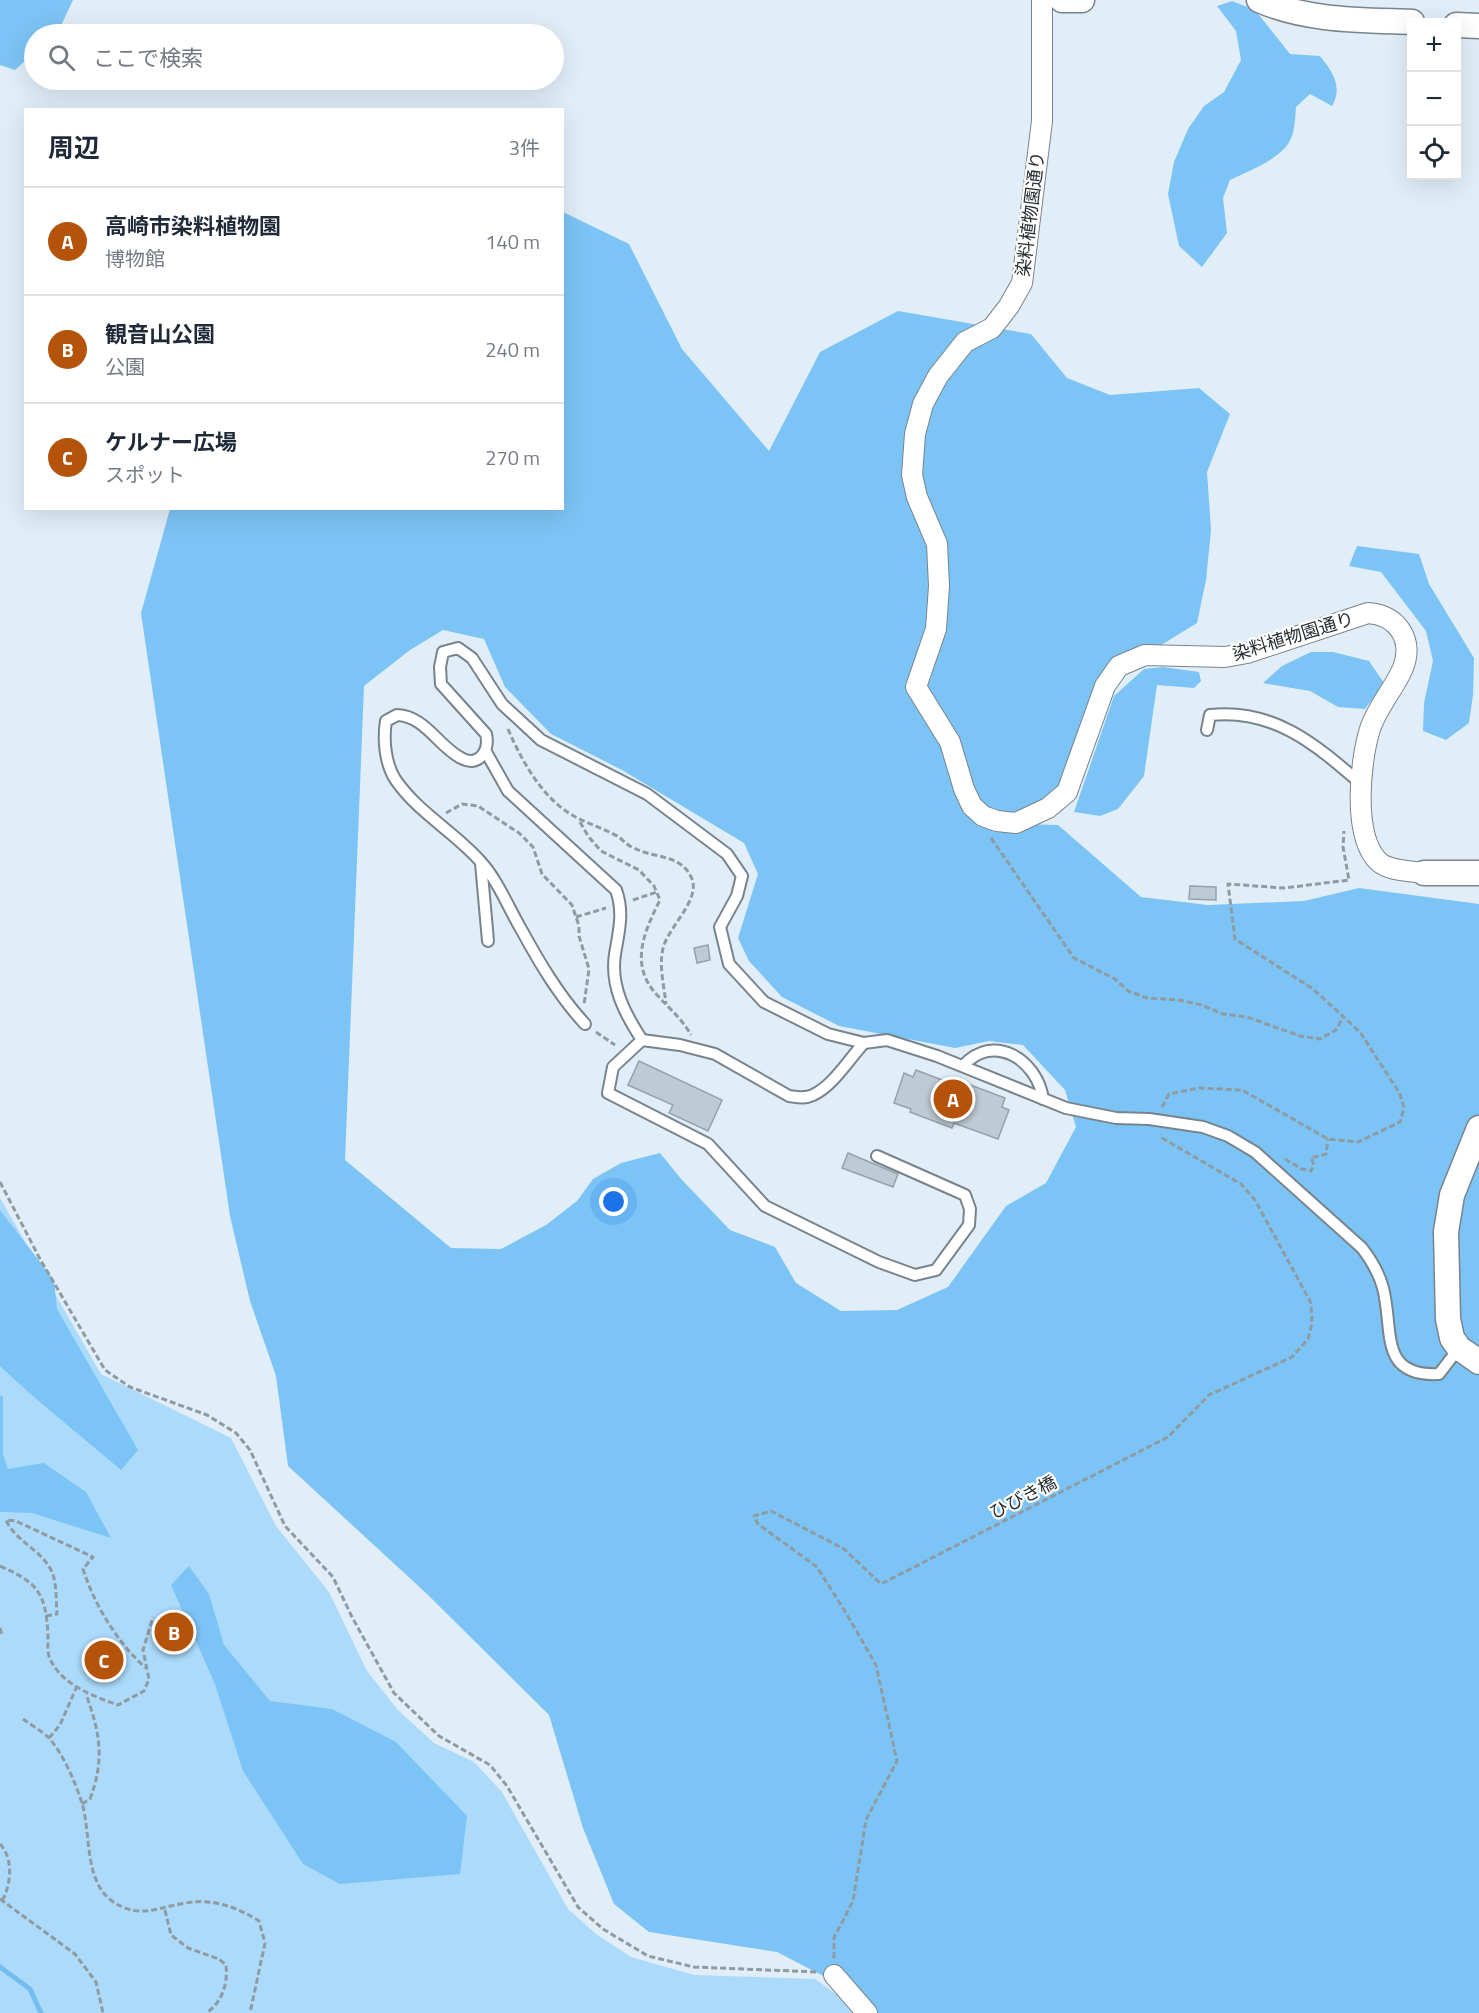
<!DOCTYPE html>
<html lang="ja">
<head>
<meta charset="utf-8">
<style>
  body { margin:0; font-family:"Titillium Web","Noto Sans JP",sans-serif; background:#f2f2f3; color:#1f2937 }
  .controls { position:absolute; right:18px; top:18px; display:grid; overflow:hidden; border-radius:0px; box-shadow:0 6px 24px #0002 }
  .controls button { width:54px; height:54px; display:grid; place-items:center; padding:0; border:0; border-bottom:2px solid #e0e1e3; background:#fff; color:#1f2937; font:30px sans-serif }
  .you { position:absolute; left:614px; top:1202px; width:21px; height:21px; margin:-15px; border:4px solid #fff; border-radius:50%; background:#1a73e8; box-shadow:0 0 0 9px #1a73e833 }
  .badge { display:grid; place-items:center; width:39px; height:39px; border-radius:50%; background:#b45309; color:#fff; font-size:20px; font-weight:700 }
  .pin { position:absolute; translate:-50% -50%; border:3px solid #fff; box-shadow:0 2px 6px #0006 }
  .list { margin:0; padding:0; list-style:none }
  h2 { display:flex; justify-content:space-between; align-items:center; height:78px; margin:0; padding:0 24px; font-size:26px }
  h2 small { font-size:20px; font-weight:400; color:#747a83 }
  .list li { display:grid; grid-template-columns:39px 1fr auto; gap:18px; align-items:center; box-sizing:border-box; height:108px; padding:0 24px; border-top:2px solid #e0e1e3 }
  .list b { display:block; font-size:22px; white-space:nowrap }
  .list p { margin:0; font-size:20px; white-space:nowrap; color:#747a83 }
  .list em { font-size:20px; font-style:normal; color:#747a83 }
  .icon { flex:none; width:33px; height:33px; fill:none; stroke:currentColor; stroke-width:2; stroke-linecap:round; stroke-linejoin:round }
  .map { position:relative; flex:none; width:1479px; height:2013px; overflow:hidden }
  .search { position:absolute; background:#fff; box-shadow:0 6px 24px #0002; left:24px; top:24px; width:540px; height:66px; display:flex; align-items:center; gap:15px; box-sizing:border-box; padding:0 21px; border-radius:33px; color:#747a83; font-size:22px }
  .panel { position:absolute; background:#fff; box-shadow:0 6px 24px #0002; left:24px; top:108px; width:540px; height:402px; border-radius:0px }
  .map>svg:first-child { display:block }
</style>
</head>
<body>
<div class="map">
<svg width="1479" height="2013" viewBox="0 0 1479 2013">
  <rect width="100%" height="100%" fill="#e1eef8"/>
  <!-- green -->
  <polygon fill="#abdafb" points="0,1198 101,1374 231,1438 276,1526 329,1592 367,1671 398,1710 434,1743 474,1762 502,1792 568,1909 596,1934 631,1957 694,1975 815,1979 840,1997 852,2013 0,2013"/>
  <!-- forest -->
  <g fill="#7cc4f5" fill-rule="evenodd">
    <polygon points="0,0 73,0 58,32 34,34 34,53 15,70 0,65"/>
    <path d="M1232,1L1255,10L1290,54L1320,56C1333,72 1343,87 1332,106L1310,94L1296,107C1295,119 1295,134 1288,144C1276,161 1248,171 1230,180L1223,198L1227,233L1202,267L1179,246L1168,194L1174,162L1188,129L1204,106L1224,92L1241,60L1236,31L1217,6Z"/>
    <path d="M563,212L629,244L682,349L769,451L820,352L898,311L1031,334L1067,378L1110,395L1199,388L1230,414L1207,472L1211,530L1206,580L1197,623L1145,655L1120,666L1067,792L1019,824L1058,825L1141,897L1208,905L1304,901L1359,888L1479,904V2013H875L858,1994L777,1952L649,1932L614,1904L583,1828L549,1715L426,1593L288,1466L276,1376L250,1301L230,1216L141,613L170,509L562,508ZM443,630L484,639L505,687L551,734L622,770L744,843L758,874L738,938L749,961L782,997L839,1026L955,1048L989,1041L1023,1045L1065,1090L1076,1127L1046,1183L1006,1206L948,1287L897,1310L841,1311L796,1283L775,1247L730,1230L682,1180L660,1153L621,1163L593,1179L577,1201L546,1225L501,1249L451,1248L345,1160L364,686L410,650Z"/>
    <polygon points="1357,546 1419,554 1429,584 1474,658 1473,695 1469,723 1446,740 1423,731 1424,703 1433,661 1426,631 1381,572 1349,566"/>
    <polygon points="1311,652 1333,652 1369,661 1384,683 1365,709 1338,707 1310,691 1263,683 1282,666"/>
    <polygon points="1163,667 1199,672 1201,681 1194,688 1157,685 1144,776 1118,809 1100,816 1074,812 1114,696 1144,669"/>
    <path d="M0,1210L54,1280L57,1309L138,1450L121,1470C80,1435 39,1403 0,1366Z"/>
    <polygon points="0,1396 3,1396 3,1454 8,1469 44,1463 86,1492 111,1538 32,1513 0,1512"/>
    <polygon points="189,1566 209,1594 224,1645 270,1701 332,1709 396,1742 467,1816 460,1874 340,1884 303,1864 243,1771 215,1684 171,1585"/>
  </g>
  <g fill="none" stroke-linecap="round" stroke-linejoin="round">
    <!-- stream -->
    <polyline stroke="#75bdee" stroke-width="5" points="0,1967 30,1989 41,2013"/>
  </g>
  <!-- building -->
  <g fill="#becbd4" stroke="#96a2aa" stroke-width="1.5">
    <polygon points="1190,886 1216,887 1216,900 1189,899"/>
    <polygon points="708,945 710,960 697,963 694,948"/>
    <polygon points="639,1061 722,1100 708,1131 669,1113 673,1105 628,1085"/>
    <polygon points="916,1070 955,1085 957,1080 1005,1098 1002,1107 1009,1110 998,1139 954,1123 952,1128 910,1112 911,1109 894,1103 904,1073 913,1077"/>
    <polygon points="848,1153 898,1174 893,1187 842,1168"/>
  </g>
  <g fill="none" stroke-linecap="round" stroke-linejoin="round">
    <!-- service casing -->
    <g stroke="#78848d" stroke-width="14">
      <g id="service">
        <path d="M1207,730L1210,715C1273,708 1315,744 1359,782"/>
        <path d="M486,752L508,791L616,890C624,912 619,931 615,954C610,986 625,1014 642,1040"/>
        <polyline points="481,863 488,941"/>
        <path d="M585,1024C559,996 539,962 521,929C508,907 498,881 481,862C455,832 418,813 395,779C385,763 383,739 386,721L397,715C425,716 438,746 461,758C479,768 490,750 486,734L441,684L440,667L443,652L458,648L472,658L502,704L541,740L647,794L727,854L742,876L737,896L720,927L729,964L764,1002L828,1034L864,1043L887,1040L937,1056L1066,1108L1116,1118L1149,1119L1203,1127L1228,1136L1255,1152L1362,1248C1372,1261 1379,1273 1383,1288C1394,1330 1378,1377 1439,1374L1459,1348"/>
        <path d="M864,1043C849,1059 833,1086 813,1095C805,1099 797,1097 789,1096L715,1054L680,1045L642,1040L613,1067L608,1093L708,1144L765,1206L879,1262L915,1275L936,1270L969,1225L970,1209L965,1195L877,1156"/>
        <path d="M963,1066C993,1032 1037,1059 1043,1099"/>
      </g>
    </g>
    <!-- minor casing -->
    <g stroke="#78848d" stroke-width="22">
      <g id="minor">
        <path d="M1042,0V121L1022,283L1009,306L992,328L965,342L938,376L923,404L915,434L912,475L917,497L937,544L939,586L936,629L916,687L950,742L964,789L972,806L983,816L997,821L1016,823L1048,808L1067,792L1105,686L1119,666L1145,655L1225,657L1247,653L1368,613C1397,615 1414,639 1403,668C1394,689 1377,707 1370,729C1360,761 1352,837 1379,862C1389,871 1411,871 1424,873"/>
        <polyline points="834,1975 867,2013"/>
      </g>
    </g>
    <!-- tertiary casing -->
    <g stroke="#78848d" stroke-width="27">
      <g id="tertiary">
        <polyline points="1062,0 1082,0"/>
        <path d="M1259,0C1307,21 1361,20 1412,22"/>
        <polyline points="1456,25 1479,26"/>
        <polyline points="1424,873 1479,873"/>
        <polyline points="1479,1128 1452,1195 1446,1232 1448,1319 1452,1338 1459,1348 1479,1362"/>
      </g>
    </g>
    <!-- path -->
    <g stroke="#909aa1" stroke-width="3" stroke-dasharray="6 3" stroke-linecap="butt">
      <path d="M508,729C520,757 538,790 562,808C579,822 600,826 619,837C624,841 628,846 634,848C654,859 681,853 692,879C700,899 671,925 664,945C658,963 664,985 666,1004"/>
      <polyline points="446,813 462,804 478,806 519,833 533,847 542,874 572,905 579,926 579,936 589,969 584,1005"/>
      <path d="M580,822L588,836L601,851L639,870L654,886L660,900C644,932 629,965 657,995C669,1008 682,1019 691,1035"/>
      <polyline points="991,838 1074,958 1115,979 1128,991 1147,998 1179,1000 1202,1005 1223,1014 1247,1017 1300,1036 1320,1039 1336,1030 1343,1017"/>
      <polyline points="633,900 657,892"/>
      <polyline points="576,917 606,908"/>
      <polyline points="596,1032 615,1045"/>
      <polyline points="1162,1107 1169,1094 1199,1088 1242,1090 1328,1139 1358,1142 1400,1122 1404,1108 1400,1094 1360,1032 1313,989 1235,939 1228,884 1284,888 1349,880 1343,847 1344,831"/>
      <polyline points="1285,1159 1302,1169 1311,1171 1314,1165 1311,1158 1326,1154 1328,1139"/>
      <polyline points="0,1182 40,1259 105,1370 130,1387 207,1415 236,1433 250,1450 285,1526 333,1577 352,1617 394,1693 439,1736 490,1765 507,1786 578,1907 603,1929 648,1956 694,1967 817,1972"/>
      <path d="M0,1566C39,1583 46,1594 48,1636C48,1643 47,1653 50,1659C62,1685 93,1696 118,1705L144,1691L149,1679L143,1650L153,1617"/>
      <path d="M46,1616L57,1614C56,1602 57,1584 52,1572C42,1550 16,1542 6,1520L16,1521L93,1557L83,1569C94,1604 118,1644 146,1668"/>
      <polyline points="0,1628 2,1635"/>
      <path d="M23,1719C31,1725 42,1731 49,1738C64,1755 75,1782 82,1803C91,1833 84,1881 112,1901C139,1920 158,1907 186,1903C212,1898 237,1907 259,1921L265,1943L250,2013"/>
      <polyline points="49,1738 60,1725 77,1686"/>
      <path d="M82,1804L90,1799C105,1759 100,1733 86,1694"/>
      <path d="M0,1844C14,1859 11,1885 2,1901"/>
      <polyline points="0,1899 75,1954 96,1982 103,2013"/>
      <path d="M165,1910L171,1935L188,1948L219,1959L226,1965C228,1984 222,2003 206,2013"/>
      <polyline points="834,1958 834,1938 853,1901 866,1820 897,1761 876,1665 846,1613 817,1567 758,1524 754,1516 771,1511 844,1549 881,1584 1168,1437 1209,1395 1292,1357 1308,1339 1312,1323 1311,1303 1255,1200 1241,1184 1162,1138 1161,1134"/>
    </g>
    <!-- service -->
    <use href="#service" stroke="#fff" stroke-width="10"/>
    <!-- minor -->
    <use href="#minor" stroke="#fff" stroke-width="20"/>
    <!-- tertiary -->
    <use href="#tertiary" stroke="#fff" stroke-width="24"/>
  </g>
  <g text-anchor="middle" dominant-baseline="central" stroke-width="4.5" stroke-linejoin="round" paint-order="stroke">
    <!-- street labels -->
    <g font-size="18" fill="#272c2f" stroke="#fff">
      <text transform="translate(1030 214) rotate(-83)">染料植物園通り</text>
      <text transform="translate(1293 636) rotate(-17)">染料植物園通り</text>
      <text transform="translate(1023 1497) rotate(-27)">ひびき橋</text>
    </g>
  </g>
</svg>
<div class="controls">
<button>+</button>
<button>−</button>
<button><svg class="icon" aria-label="locate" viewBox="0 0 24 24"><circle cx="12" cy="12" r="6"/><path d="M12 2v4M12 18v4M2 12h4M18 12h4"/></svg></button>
</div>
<div class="you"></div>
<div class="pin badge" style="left:953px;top:1099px">A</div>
<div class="pin badge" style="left:174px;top:1632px">B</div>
<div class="pin badge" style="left:104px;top:1660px">C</div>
<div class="search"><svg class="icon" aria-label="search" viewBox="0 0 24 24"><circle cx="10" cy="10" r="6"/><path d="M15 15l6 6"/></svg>ここで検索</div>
<section class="panel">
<h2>周辺<small>3件</small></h2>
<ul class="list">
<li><span class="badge">A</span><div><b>高崎市染料植物園</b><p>博物館</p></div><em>140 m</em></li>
<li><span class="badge">B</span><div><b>観音山公園</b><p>公園</p></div><em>240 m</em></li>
<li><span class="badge">C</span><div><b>ケルナー広場</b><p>スポット</p></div><em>270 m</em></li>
</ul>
</section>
</div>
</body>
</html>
